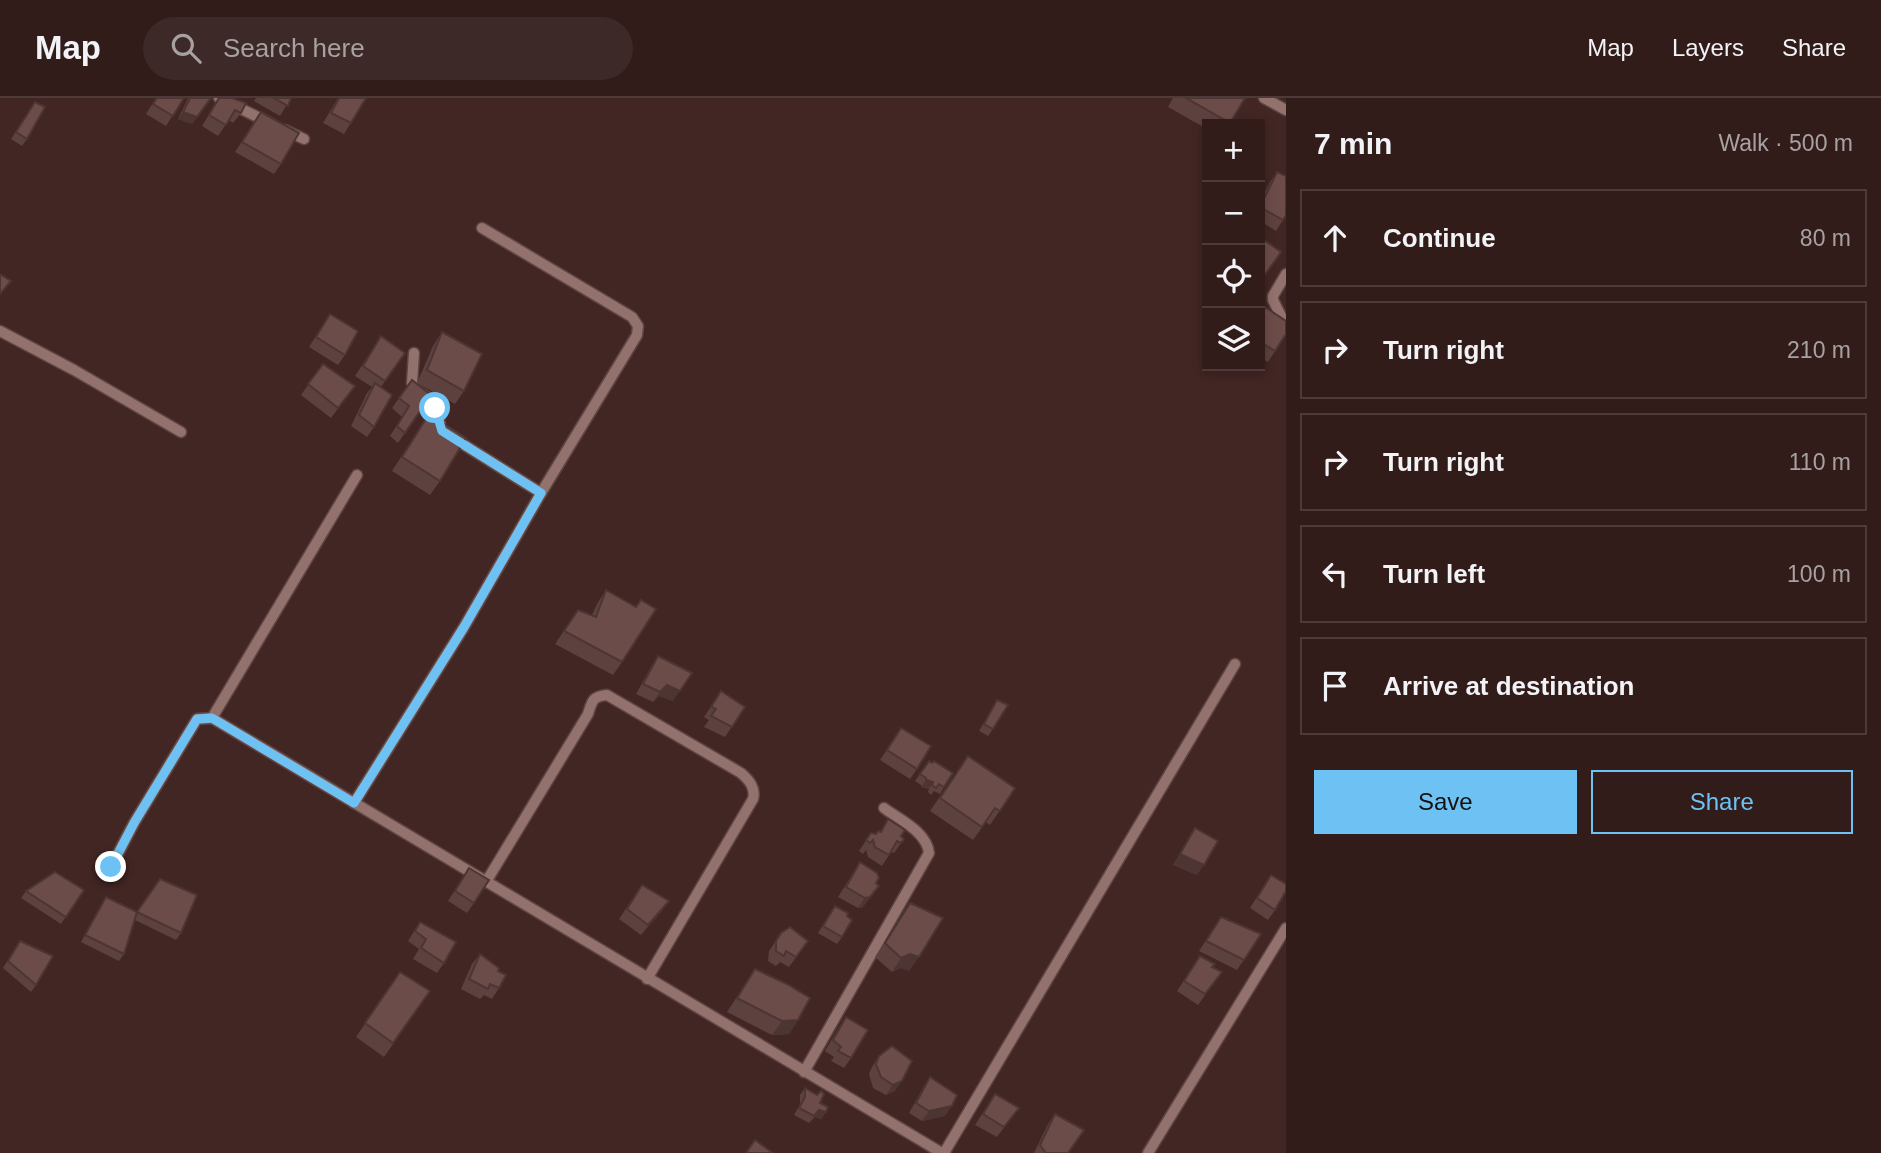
<!DOCTYPE html>
<html lang="en">
<head>
<meta charset="utf-8">
<style>
  body { margin:0; font-family:Helvetica,sans-serif; background:#3d2927; color:#f1f3f6 }
  .controls { position:absolute; right:21px; top:21px; display:grid; overflow:hidden; border-radius:0px; box-shadow:0 4px 10px #0003 }
  .controls button { width:63px; height:63px; display:grid; place-items:center; padding:0; border:0; border-bottom:2px solid #4d3a39; background:#321c1a; color:#f1f3f6; font:35px sans-serif }
  .stop { position:absolute; width:21px; height:21px; margin:-16px; border:5px solid #6ec2f3; border-radius:50%; background:#fff }
  .stop.end { background:#6ec2f3; border-color:#fff; box-shadow:0 2px 7px #0008 }
  .list { margin:0; padding:0; list-style:none }
  h2 { display:flex; justify-content:space-between; align-items:center; height:91px; margin:0; padding:0 28px; font-size:30px }
  h2 small { font-size:23px; font-weight:400; color:#a8a1a2 }
  .list li { display:grid; grid-template-columns:46px 1fr auto; gap:21px; align-items:center; box-sizing:border-box; height:98px; margin:0 14px 14px; padding:0 14px; border:2px solid #4d3a39; border-radius:0px }
  .list b { display:block; font-size:26px; white-space:nowrap }
  .list em { font-size:23px; font-style:normal; color:#a8a1a2 }
  .actions { display:flex; gap:14px; padding:21px 28px }
  .actions a { flex:1; padding:16px 0; border:2px solid #6ec2f3; border-radius:0px; text-align:center; font-size:24px; color:#6ec2f3 }
  .actions .main { background:#6ec2f3; color:#111 }
  .icon { flex:none; width:38px; height:38px; fill:none; stroke:currentColor; stroke-width:2; stroke-linecap:round; stroke-linejoin:round }
  .map { position:relative; flex:none; width:1286px; height:1055px; overflow:hidden }
  header { display:flex; align-items:center; gap:42px; box-sizing:border-box; height:98px; padding:0 35px; background:#321c1a; border-bottom:2px solid #4d3a39 }
  header strong { font-size:33px }
  nav { display:flex; gap:38px; margin-inline-start:auto; font-size:24px }
  .search { width:490px; height:63px; background:#3d2927; display:flex; align-items:center; gap:18px; box-sizing:border-box; padding:0 24px; border-radius:38px; color:#a8a1a2; font-size:26px }
  main { display:flex }
  aside { flex:1; background:#321c1a }
  .map>svg:first-child { display:block }
</style>
</head>
<body>
<header>
<strong>Map</strong>
<div class="search"><svg class="icon" aria-label="search" viewBox="0 0 24 24"><circle cx="10" cy="10" r="6"/><path d="M15 15l6 6"/></svg>Search here</div>
<nav><a>Map</a><a>Layers</a><a>Share</a></nav>
</header>
<main>
<div class="map">
<svg width="1286" height="1055" viewBox="0 0 1286 1055">
  <rect width="100%" height="100%" fill="#422623"/>
  <g fill="none" stroke-linecap="round" stroke-linejoin="round">
    <!-- street casing -->
    <g stroke="#5d4442" stroke-width="13">
      <g id="street">
        <polyline points="219,0 270,25"/>
        <polyline points="1264,0 1286,12"/>
        <polyline points="285,32 304,41"/>
        <polyline points="1286,176 1273,198 1273,202 1286,228"/>
        <polyline points="0,233 74,272 181,334"/>
        <polyline points="414,255 412,285 416,292 428,300 435,310 442,333 541,395"/>
        <polyline points="212,620 357,377"/>
        <polyline points="354,705 464,529 541,395 637,237 638,228 632,219 482,130"/>
        <polyline points="111,769 134,725 197,621 212,620 942,1055"/>
        <path d="M486,784L588,616C592,603 593,598 607,597L741,675C749,682 756,690 753,701L647,881"/>
        <path d="M804,974L929,755C927,734 900,722 884,710"/>
        <polyline points="944,1055 1235,566"/>
        <polyline points="1148,1055 1286,830"/>
      </g>
    </g>
    <!-- street -->
    <use href="#street" stroke="#93716d" stroke-width="10"/>
  </g>
  <!-- wall -->
  <g fill="#5d413f">
    <polygon points="156,0 184,0 166,28 146,16"/>
    <polygon points="188,0 211,0 192,26 178,21"/>
    <polygon points="219,0 241,15 233,25 229,22 218,38 202,28"/>
    <polygon points="256,0 291,0 280,18 254,3"/>
    <polygon points="338,0 366,0 344,36 323,25"/>
    <polygon points="1173,0 1245,0 1229,26 1207,26 1207,31 1168,9"/>
    <polygon points="35,4 27,41 22,48 11,41"/>
    <polygon points="261,14 281,66 274,76 235,54"/>
    <polygon points="1277,74 1283,122 1276,133 1260,123 1260,104 1270,84"/>
    <polygon points="1260,212 1275,253 1268,264 1260,259"/>
    <polygon points="330,216 345,257 338,267 309,249"/>
    <polygon points="442,234 464,293 455,306 417,285 433,248"/>
    <polygon points="381,238 405,255 381,289 374,329 367,339 351,328 367,295 372,289 355,278"/>
    <polygon points="323,266 355,288 331,320 301,297"/>
    <polygon points="412,282 431,297 398,345 390,338 402,319 392,310"/>
    <polygon points="429,316 440,383 430,397 392,373"/>
    <polygon points="606,492 622,564 613,577 555,546 578,512 592,517 597,506"/>
    <polygon points="658,558 673,603 659,598 653,604 636,596 651,569"/>
    <polygon points="721,593 745,609 725,639 704,629 709,622 704,619"/>
    <polygon points="997,602 993,631 988,638 979,633"/>
    <polygon points="901,630 917,671 910,681 880,662"/>
    <polygon points="968,658 1015,690 990,727 986,724 973,742 930,713"/>
    <polygon points="929,663 944,689 940,696 934,693 931,697 928,694 929,691 921,689 921,687 915,683"/>
    <polygon points="888,721 904,741 894,755 891,754 882,768 868,759 866,752 863,756 859,753 871,735 876,736 880,734"/>
    <polygon points="1195,730 1197,777 1173,767"/>
    <polygon points="860,764 871,798 862,810 858,810 838,799"/>
    <polygon points="469,770 474,805 467,815 448,803"/>
    <polygon points="1271,777 1275,812 1268,822 1250,810"/>
    <polygon points="84,792 61,826 21,800 26,793"/>
    <polygon points="635,797 662,813 641,837 619,821"/>
    <polygon points="106,799 181,835 176,842 135,822 124,856 119,863 81,844"/>
    <polygon points="910,805 909,873 901,870 892,874 875,859"/>
    <polygon points="835,808 842,839 837,846 818,835"/>
    <polygon points="1221,819 1261,836 1237,872 1199,853"/>
    <polygon points="420,824 444,865 437,875 413,861 419,851 408,843"/>
    <polygon points="781,835 808,843 789,869 780,864 776,868 768,863 769,853"/>
    <polygon points="20,843 36,887 31,894 3,870"/>
    <polygon points="480,856 498,873 499,890 492,901 484,897 480,901 461,891 472,866"/>
    <polygon points="1200,858 1212,870 1222,874 1198,907 1177,893"/>
    <polygon points="755,871 798,922 789,936 772,937 727,914"/>
    <polygon points="400,874 430,893 384,959 356,939"/>
    <polygon points="846,919 851,960 844,970 831,963 834,959 825,953 839,929"/>
    <polygon points="879,958 912,963 895,993 886,997 873,990 869,976 872,969"/>
    <polygon points="930,979 945,1018 922,1023 909,1015 923,990"/>
    <polygon points="805,990 817,997 826,1014 821,1021 815,1019 809,1025 794,1017 800,1006 800,997"/>
    <polygon points="995,996 1019,1010 997,1039 975,1027"/>
    <polygon points="1055,1016 1068,1055 1034,1055 1048,1026"/>
  </g>
  <!-- shaded-wall -->
  <g fill="#4c3533">
    <polygon points="211,0 192,26 178,21 183,14"/>
    <polygon points="692,575 673,603 659,598 653,604 660,594 667,587"/>
    <polygon points="926,682 933,684 929,691 921,689"/>
    <polygon points="1180,756 1204,767 1197,777 1173,767"/>
    <polygon points="879,788 862,810 858,810 865,800"/>
    <polygon points="669,803 662,813 641,837 648,827"/>
    <polygon points="910,856 919,859 909,873 901,870 892,874 901,860"/>
    <polygon points="798,922 789,936 772,937 782,923"/>
    <polygon points="902,983 895,993 886,997 893,987"/>
    <polygon points="952,1008 945,1018 922,1023 929,1013"/>
    <polygon points="819,1012 826,1014 821,1021 815,1019 809,1025"/>
  </g>
  <!-- building -->
  <g fill="#6c4c49" stroke="#4c3533" stroke-width="2">
    <polygon points="157,0 184,0 173,18 153,6"/>
    <polygon points="190,0 211,0 197,19 183,14"/>
    <polygon points="219,0 232,0 246,5 241,15 235,12 226,27 209,17"/>
    <polygon points="274,0 291,0 288,8"/>
    <polygon points="339,0 366,0 351,25 331,15"/>
    <polygon points="1186,0 1245,0 1230,25"/>
    <polygon points="35,4 45,9 27,41 16,34"/>
    <polygon points="261,14 299,35 281,66 242,44"/>
    <polygon points="1277,74 1286,78 1286,117 1283,122 1260,109"/>
    <polygon points="1260,139 1281,154 1260,184"/>
    <polygon points="0,176 11,183 0,196"/>
    <polygon points="1265,209 1286,223 1286,236 1275,253 1260,244 1260,212 1261,213"/>
    <polygon points="330,216 358,233 345,257 316,239"/>
    <polygon points="442,234 482,256 464,293 427,272"/>
    <polygon points="381,238 405,255 385,283 363,268"/>
    <polygon points="323,266 355,288 338,310 308,286"/>
    <polygon points="412,282 431,297 405,335 397,328 409,308 399,300"/>
    <polygon points="375,285 392,297 374,329 359,317"/>
    <polygon points="429,316 466,340 440,383 402,359"/>
    <polygon points="606,492 636,509 641,502 656,511 622,564 564,533 578,512 596,519"/>
    <polygon points="658,558 692,575 680,593 667,587 660,594 643,586"/>
    <polygon points="721,593 745,609 732,629 711,618 716,611 711,609"/>
    <polygon points="997,602 1008,607 993,631 984,626"/>
    <polygon points="901,630 931,648 917,671 887,652"/>
    <polygon points="968,658 1015,690 1000,713 995,710 982,729 940,700"/>
    <polygon points="929,663 932,665 934,663 953,675 944,689 939,686 936,690 932,687 933,684 926,682 926,680 920,676"/>
    <polygon points="888,721 905,732 901,738 904,741 901,745 897,743 889,757 875,749 873,742 870,745 866,742 871,735 876,736 878,733 881,734"/>
    <polygon points="1195,730 1218,743 1204,767 1180,756"/>
    <polygon points="860,764 877,775 879,780 876,785 879,788 870,799 865,800 846,789"/>
    <polygon points="469,770 489,782 474,805 455,793"/>
    <polygon points="55,774 84,792 66,819 26,793"/>
    <polygon points="1271,777 1286,786 1286,793 1275,812 1257,800"/>
    <polygon points="160,781 197,797 181,835 137,814"/>
    <polygon points="642,787 669,803 648,827 627,811"/>
    <polygon points="106,799 137,814 124,856 85,837"/>
    <polygon points="910,805 943,820 919,859 910,856 901,860 885,845"/>
    <polygon points="835,808 848,815 847,818 852,822 842,839 823,828"/>
    <polygon points="1221,819 1261,836 1244,862 1206,843"/>
    <polygon points="420,824 456,844 444,865 421,850 426,841 415,833"/>
    <polygon points="790,829 808,843 796,859 786,853 784,858 776,853 776,843 781,835"/>
    <polygon points="20,843 53,858 36,887 8,863"/>
    <polygon points="480,856 499,870 498,873 506,877 499,890 490,886 488,891 469,881"/>
    <polygon points="1200,858 1215,866 1212,869 1222,874 1205,896 1184,883"/>
    <polygon points="755,871 787,886 810,900 798,922 782,923 737,900"/>
    <polygon points="400,874 430,893 393,945 365,925"/>
    <polygon points="846,919 868,932 851,960 838,953 841,949 833,942"/>
    <polygon points="892,948 912,963 902,983 893,987 881,979 876,966 879,958"/>
    <polygon points="930,979 957,997 952,1008 929,1013 916,1005"/>
    <polygon points="805,990 817,997 821,993 824,996 820,1005 828,1009 826,1014 819,1012 814,1018 799,1010 805,999"/>
    <polygon points="995,996 1019,1010 1004,1029 983,1016"/>
    <polygon points="1055,1016 1084,1032 1068,1055 1046,1055 1040,1047"/>
    <polygon points="755,1042 773,1055 746,1055"/>
  </g>
  <g fill="none" stroke-linecap="round" stroke-linejoin="round">
    <!-- route -->
    <polyline stroke="#6ec2f3" stroke-width="9" points="111,769 134,725 197,621 212,620 354,705 464,529 541,395 442,333 435,310"/>
  </g>
</svg>
<div class="controls">
<button>+</button>
<button>−</button>
<button><svg class="icon" aria-label="locate" viewBox="0 0 24 24"><circle cx="12" cy="12" r="6"/><path d="M12 2v4M12 18v4M2 12h4M18 12h4"/></svg></button>
<button><svg class="icon" aria-label="layers" viewBox="0 0 24 24"><path d="M12 4l9 5-9 5-9-5zM3 14l9 5 9-5"/></svg></button>
</div>
<div class="stop" style="left:435px;top:310px"></div>
<div class="stop end" style="left:111px;top:769px"></div>
</div>
<aside>
<h2>7 min<small>Walk · 500 m</small></h2>
<ul class="list">
<li><svg class="icon" aria-label="ahead" viewBox="0 0 24 24"><path d="M12 20V5M6 11l6-6 6 6"/></svg><div><b>Continue</b></div><em>80 m</em></li>
<li><svg class="icon" aria-label="right" viewBox="0 0 24 24"><path d="M7 20v-9h11M14 6l5 5-5 5"/></svg><div><b>Turn right</b></div><em>210 m</em></li>
<li><svg class="icon" aria-label="right" viewBox="0 0 24 24"><path d="M7 20v-9h11M14 6l5 5-5 5"/></svg><div><b>Turn right</b></div><em>110 m</em></li>
<li><svg class="icon" aria-label="left" viewBox="0 0 24 24"><path d="M17 20v-9H6M10 6l-5 5 5 5"/></svg><div><b>Turn left</b></div><em>100 m</em></li>
<li><svg class="icon" aria-label="arrive" viewBox="0 0 24 24"><path d="M6 21V4h12l-3 4 3 4H6"/></svg><div><b>Arrive at destination</b></div></li>
</ul>
<div class="actions"><a class="main">Save</a><a>Share</a></div>
</aside>
</main>
</body>
</html>
